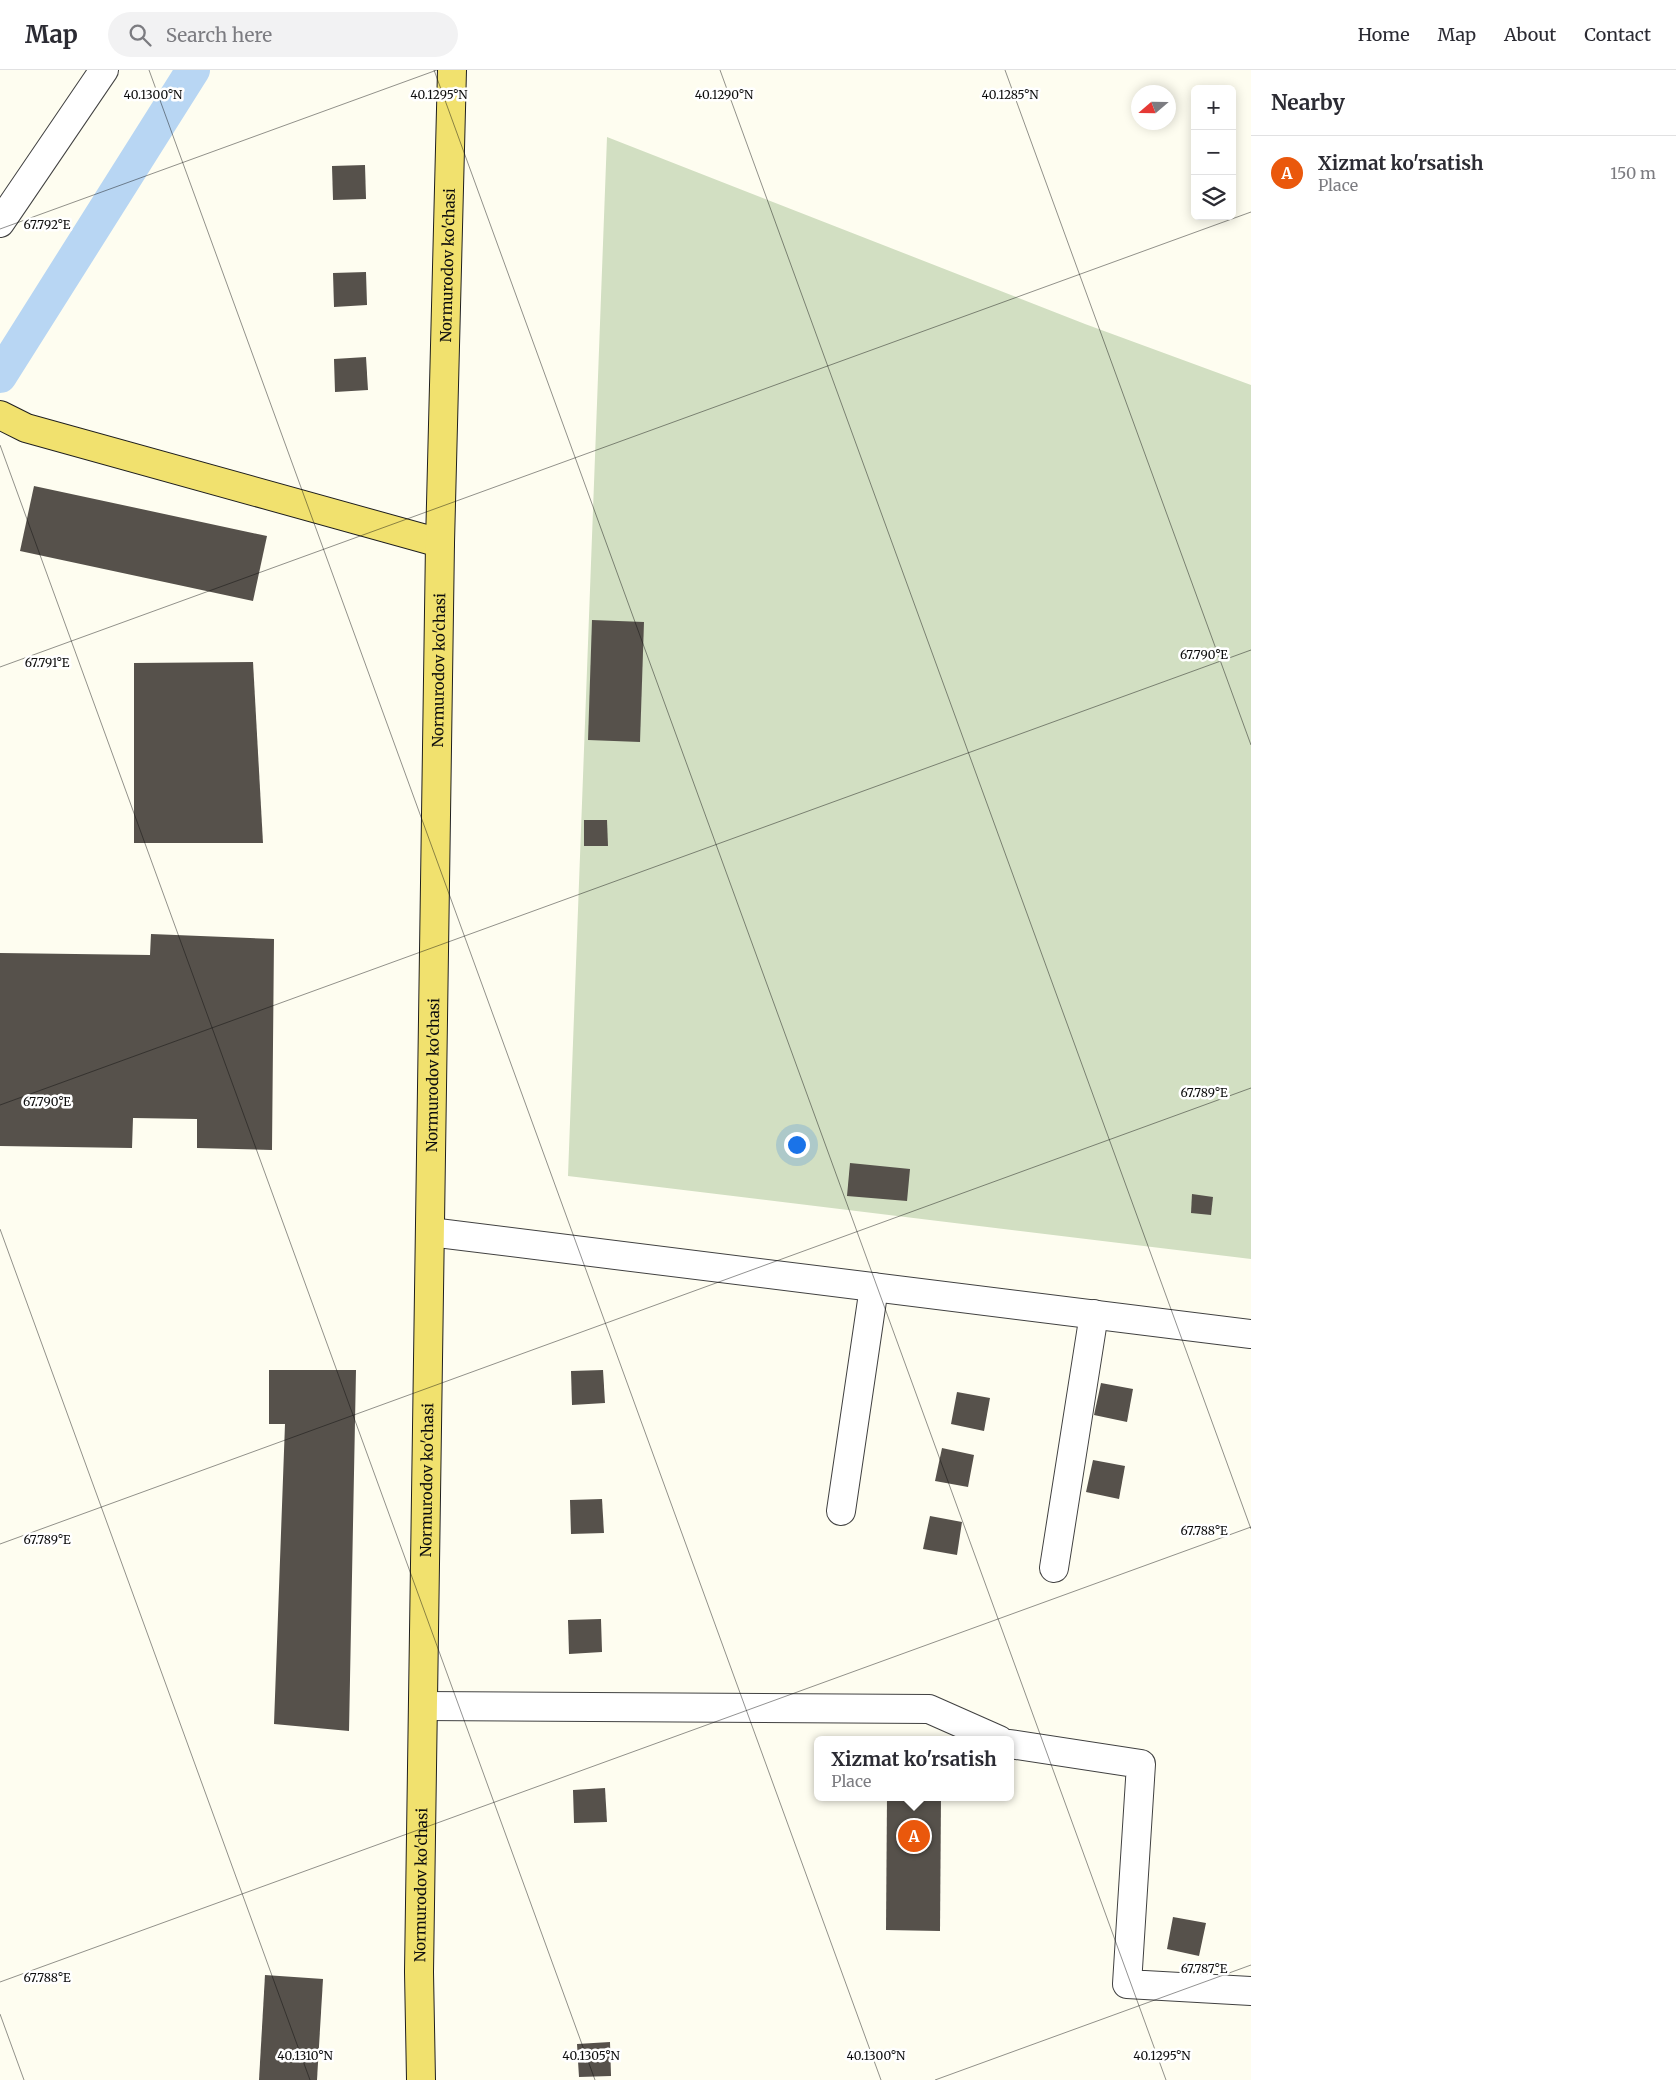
<!DOCTYPE html>
<html lang="en">
<head>
<meta charset="utf-8">
<style>
  body { margin:0; font-family:Merriweather,serif; background:#f2f2f3; color:#2b2b33 }
  .controls { position:absolute; right:15px; top:15px; display:grid; overflow:hidden; border-radius:8px; box-shadow:0 2px 12px #0003 }
  .controls button { width:45px; height:45px; display:grid; place-items:center; padding:0; border:0; border-bottom:1px solid #e1e1e2; background:#fff; color:#2b2b33; font:25px sans-serif }
  .compass { position:absolute; left:1131px; top:15px; width:45px; height:45px; border-radius:50%; background:#fff; box-shadow:0 2px 12px #0003; rotate:250deg }
  .you { position:absolute; left:796px; top:1074px; width:18px; height:18px; margin:-12px; border:4px solid #fff; border-radius:50%; background:#1a73e8; box-shadow:0 0 0 8px #1a73e833 }
  .badge { display:grid; place-items:center; width:32px; height:32px; border-radius:50%; background:#ea580c; color:#fff; font-size:16px; font-weight:700 }
  .pin { position:absolute; translate:-50% -50%; border:2px solid #fff; box-shadow:0 1px 5px #0006 }
  .popup { position:absolute; left:814px; top:1666px; width:200px; height:65px; box-sizing:border-box; display:grid; place-content:center; border-radius:8px; background:#fff; filter:drop-shadow(0 1px 4px #0005); font-size:16px; white-space:nowrap; color:#7c7c81 }
  .popup b { font-size:19px; color:#2b2b33 }
  .popup::after { content:''; position:absolute; left:50%; top:100%; margin-left:-10px; border:10px solid transparent; border-top-color:#fff }
  .list { margin:0; padding:0; list-style:none }
  h2 { display:flex; justify-content:space-between; align-items:center; height:65px; margin:0; padding:0 20px; font-size:21px }
  h2 small { font-size:16px; font-weight:400; color:#7c7c81 }
  .list li { display:grid; grid-template-columns:32px 1fr auto; gap:15px; align-items:center; box-sizing:border-box; height:75px; padding:0 20px; border-top:1px solid #e1e1e2 }
  .list b { display:block; font-size:19px; white-space:nowrap }
  .list p { margin:0; font-size:16px; white-space:nowrap; color:#7c7c81 }
  .list em { font-size:16px; font-style:normal; color:#7c7c81 }
  .icon { flex:none; width:28px; height:28px; fill:none; stroke:currentColor; stroke-width:2; stroke-linecap:round; stroke-linejoin:round }
  .map { position:relative; flex:none; width:1251px; height:2010px; overflow:hidden }
  header { display:flex; align-items:center; gap:30px; box-sizing:border-box; height:70px; padding:0 25px; background:#fff; border-bottom:1px solid #e1e1e2 }
  header strong { font-size:24px }
  nav { display:flex; gap:28px; margin-inline-start:auto; font-size:18px }
  .search { width:350px; height:45px; background:#f2f2f3; display:flex; align-items:center; gap:12px; box-sizing:border-box; padding:0 18px; border-radius:28px; color:#7c7c81; font-size:19px }
  main { display:flex }
  aside { flex:1; background:#fff }
  .map>svg:first-child { display:block }
</style>
</head>
<body>
<header>
<strong>Map</strong>
<div class="search"><svg class="icon" aria-label="search" viewBox="0 0 24 24"><circle cx="10" cy="10" r="6"/><path d="M15 15l6 6"/></svg>Search here</div>
<nav><a>Home</a><a>Map</a><a>About</a><a>Contact</a></nav>
</header>
<main>
<div class="map">
<svg width="1251" height="2010" viewBox="0 0 1251 2010">
  <rect width="100%" height="100%" fill="#fefdf0"/>
  <!-- cemetery -->
  <polygon fill="#d2dfc2" points="607,67 1085,254 1251,315 1251,1189 568,1106"/>
  <g fill="none" stroke-linecap="round" stroke-linejoin="round">
    <!-- canal -->
    <polyline stroke="#b8d6f3" stroke-width="34" points="0,306 193,0"/>
  </g>
  <!-- building -->
  <g fill="#56514b">
    <polygon points="365,95 366,129 333,130 332,96"/>
    <polygon points="366,202 367,235 334,237 333,203"/>
    <polygon points="366,287 368,320 335,322 334,289"/>
    <polygon points="34,416 267,466 253,531 20,481"/>
    <polygon points="592,550 644,552 640,672 588,670"/>
    <polygon points="253,592 263,773 134,773 134,593"/>
    <polygon points="584,750 607,750 608,776 584,776"/>
    <polygon points="151,864 274,869 272,1080 197,1078 197,1049 133,1048 132,1078 0,1076 0,883 150,885"/>
    <polygon points="850,1093 910,1099 907,1131 847,1126"/>
    <polygon points="1192,1124 1213,1127 1211,1145 1191,1143"/>
    <polygon points="269,1300 356,1300 349,1661 274,1654 285,1354 269,1354"/>
    <polygon points="603,1300 605,1333 572,1335 571,1301"/>
    <polygon points="1101,1313 1133,1319 1127,1352 1094,1345"/>
    <polygon points="957,1322 990,1328 984,1361 951,1354"/>
    <polygon points="942,1378 974,1385 968,1417 935,1411"/>
    <polygon points="1093,1390 1125,1396 1119,1429 1086,1422"/>
    <polygon points="602,1429 604,1463 571,1464 570,1430"/>
    <polygon points="930,1446 962,1452 957,1485 923,1479"/>
    <polygon points="601,1549 602,1582 569,1584 568,1550"/>
    <polygon points="605,1718 607,1752 574,1753 573,1720"/>
    <polygon points="887,1727 941,1727 940,1861 886,1860"/>
    <polygon points="1173,1847 1206,1853 1199,1886 1167,1879"/>
    <polygon points="265,1905 323,1909 317,2010 259,2010"/>
    <polygon points="610,1972 611,2006 579,2007 577,1974"/>
  </g>
  <g fill="none" stroke-linecap="round" stroke-linejoin="round">
    <!-- minor casing -->
    <g stroke="#414141" stroke-width="30">
      <g id="minor">
        <polyline points="0,153 104,0"/>
        <polyline points="430,1162 1251,1264"/>
        <polyline points="841,1441 874,1217"/>
        <polyline points="1054,1498 1094,1244"/>
        <polyline points="423,1636 929,1639 999,1670"/>
        <polyline points="1010,1674 1141,1694 1127,1914 1251,1921"/>
      </g>
    </g>
    <!-- major casing -->
    <g stroke="#1f1f1f" stroke-width="30">
      <g id="major">
        <polyline points="0,345 26,358 440,473"/>
        <path id="s1" d="M421,2010L419,1902L440,473L452,0"/>
      </g>
    </g>
    <!-- minor -->
    <use href="#minor" stroke="#fff" stroke-width="28"/>
    <!-- major -->
    <use href="#major" stroke="#f1e16e" stroke-width="28"/>
  </g>
  <!-- ticks -->
  <path fill="none" stroke="#0e0e0e" stroke-width="1" stroke-opacity="0.45" d="M149,0L881,2010M434,0L1166,2010M720,0L1251,1459M1005,0L1251,675M0,159L437,0M0,375L595,2010M0,597L1251,142M0,1035L1251,580M0,1159L310,2010M0,1474L1251,1018M0,1912L1251,1457M0,1944L24,2010M935,2010L1251,1895"/>
  <g text-anchor="middle" dominant-baseline="central" stroke-width="5" stroke-linejoin="round" paint-order="stroke">
    <!-- street labels -->
    <g font-size="15" fill="#0e0e0e" stroke="#fff">
      <text stroke="none"><textPath href="#s1" startOffset="1815">Normurodov ko'chasi</textPath></text>
      <text stroke="none"><textPath href="#s1" startOffset="1410">Normurodov ko'chasi</textPath></text>
      <text stroke="none"><textPath href="#s1" startOffset="1005">Normurodov ko'chasi</textPath></text>
      <text stroke="none"><textPath href="#s1" startOffset="600">Normurodov ko'chasi</textPath></text>
      <text stroke="none"><textPath href="#s1" startOffset="195">Normurodov ko'chasi</textPath></text>
    </g>
  </g>
  <g font-size="12" text-anchor="middle" fill="#0e0e0e" stroke="#fff" stroke-width="5" stroke-linejoin="round" paint-order="stroke">
    <text x="724" y="29">40.1290°N</text>
    <text x="153" y="29">40.1300°N</text>
    <text x="439" y="29">40.1295°N</text>
    <text x="1010" y="29">40.1285°N</text>
    <text x="47" y="159">67.792°E</text>
    <text x="1204" y="589">67.790°E</text>
    <text x="47" y="597">67.791°E</text>
    <text x="1204" y="1027">67.789°E</text>
    <text x="47" y="1036">67.790°E</text>
    <text x="1204" y="1465">67.788°E</text>
    <text x="47" y="1474">67.789°E</text>
    <text x="1204" y="1903">67.787°E</text>
    <text x="47" y="1912">67.788°E</text>
    <text x="305" y="1990">40.1310°N</text>
    <text x="591" y="1990">40.1305°N</text>
    <text x="876" y="1990">40.1300°N</text>
    <text x="1162" y="1990">40.1295°N</text>
  </g>
</svg>
<div class="controls">
<button>+</button>
<button>−</button>
<button><svg class="icon" aria-label="layers" viewBox="0 0 24 24"><path d="M12 4l9 5-9 5-9-5zM3 14l9 5 9-5"/></svg></button>
</div>
<svg class="compass" viewBox="-18 -18 36 36"><path d="M0-13l5 13h-10z" fill="#e53935"/><path d="M0 13l5-13h-10z" fill="#7c7c81"/></svg>
<div class="you"></div>
<div class="pin badge" style="left:914px;top:1766px">A</div>
<div class="popup"><b>Xizmat ko'rsatish</b>Place</div>
</div>
<aside>
<h2>Nearby<small></small></h2>
<ul class="list">
<li><span class="badge">A</span><div><b>Xizmat ko'rsatish</b><p>Place</p></div><em>150 m</em></li>
</ul>
</aside>
</main>
</body>
</html>
